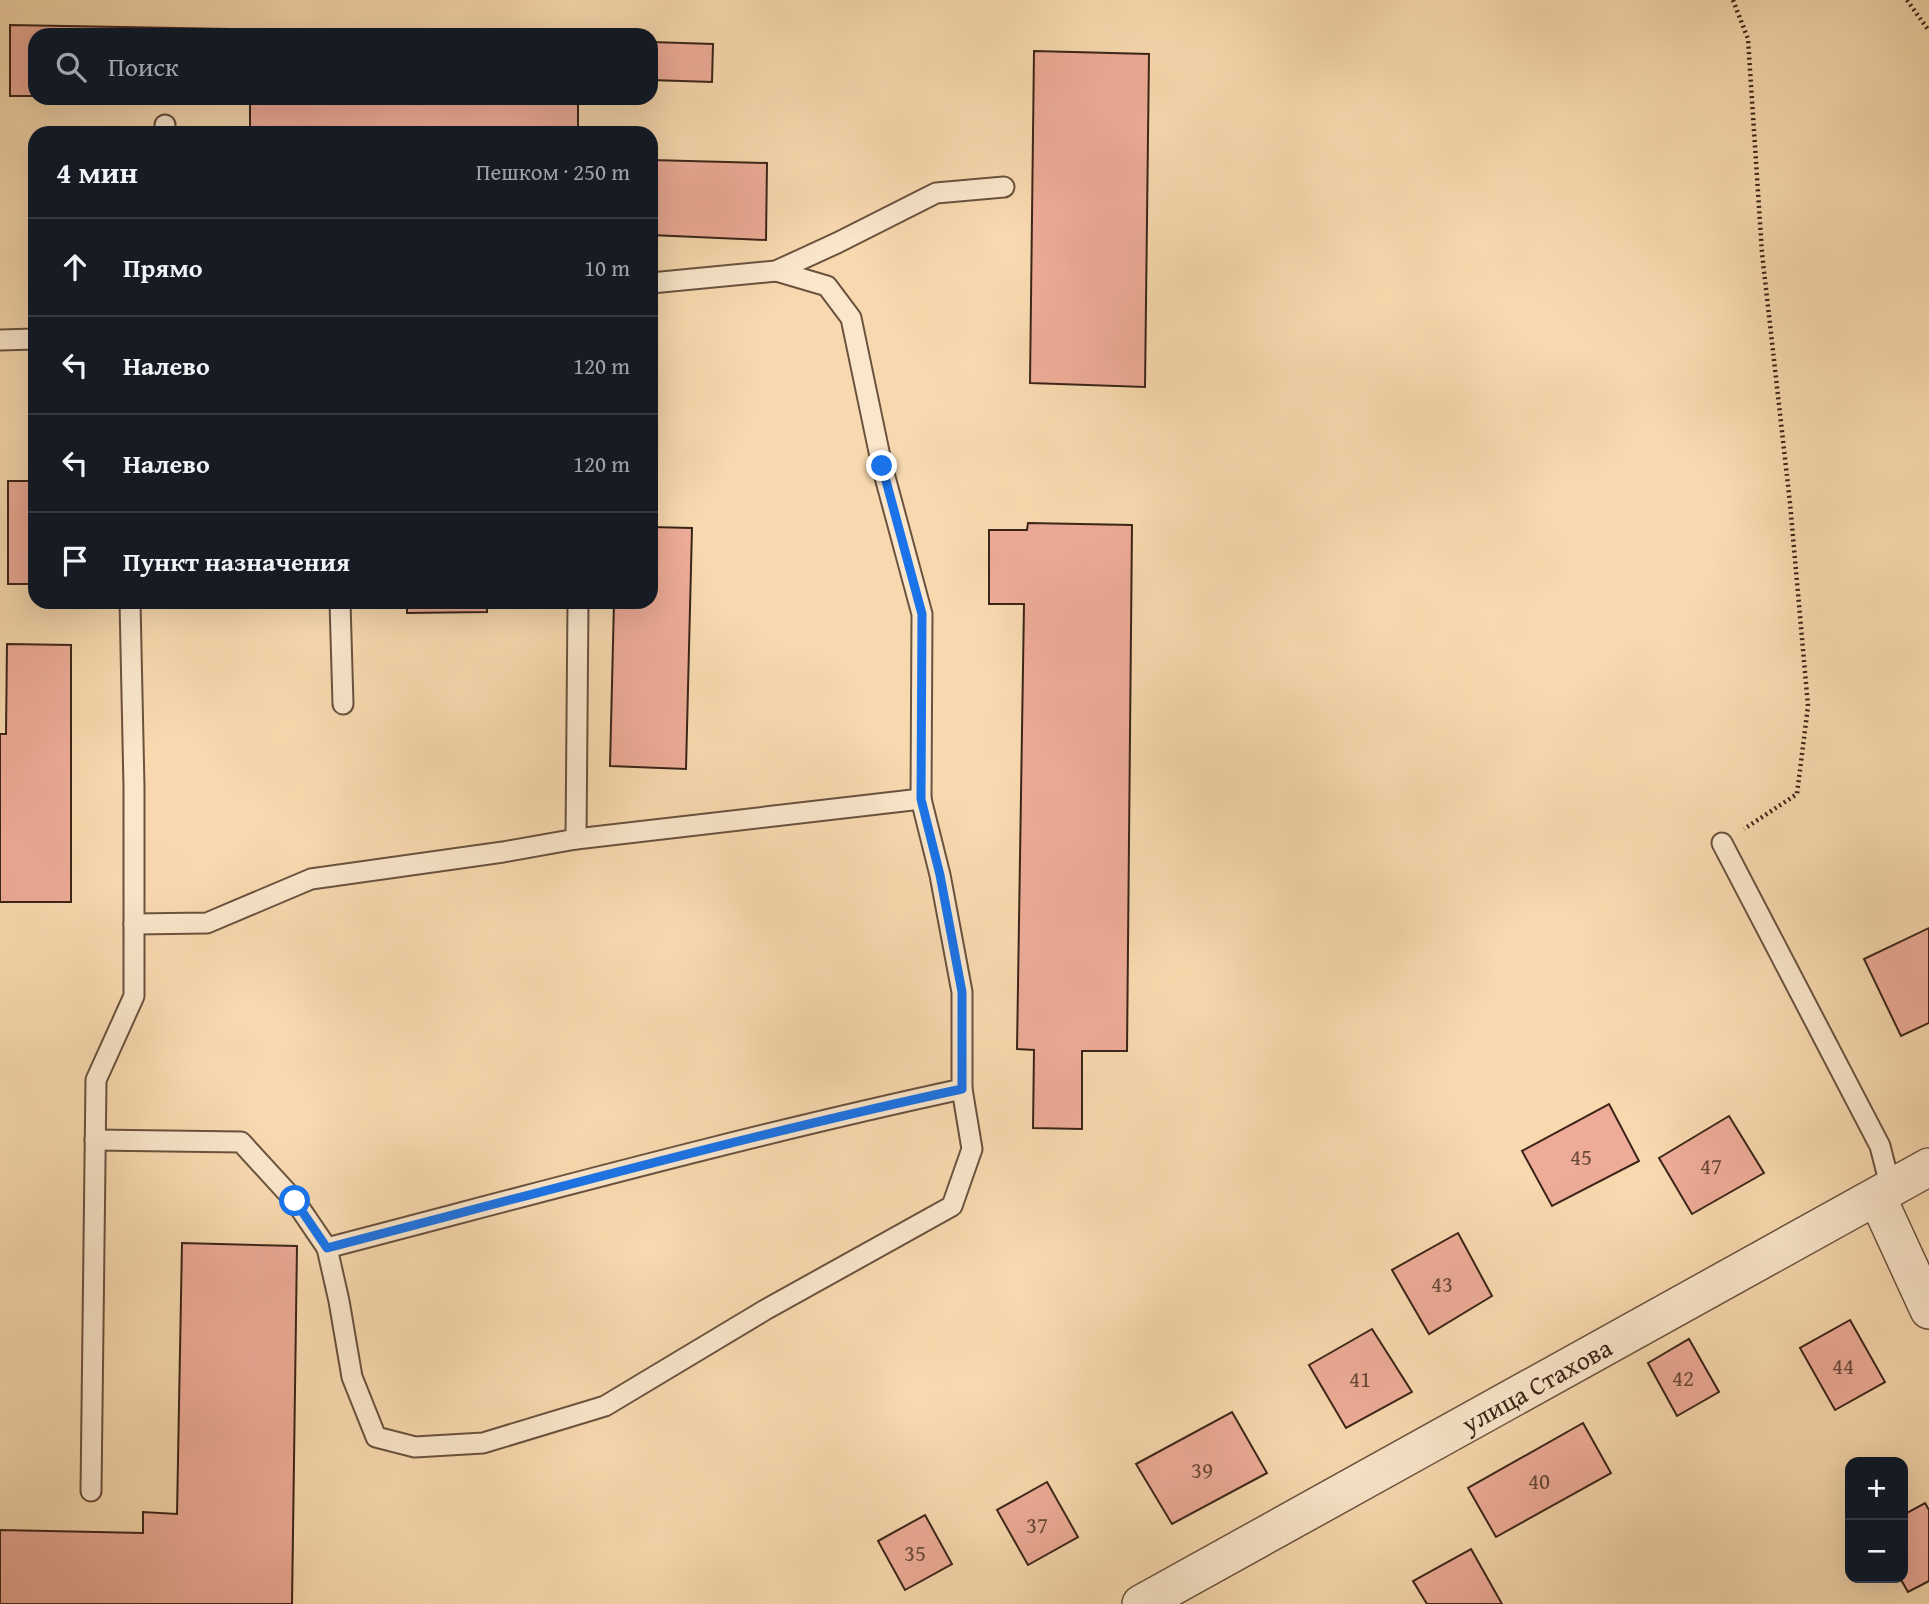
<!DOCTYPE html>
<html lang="ru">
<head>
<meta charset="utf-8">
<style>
  body { margin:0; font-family:"Gentium Book Plus",serif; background:#242831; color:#f1f3f6 }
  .controls { position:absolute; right:21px; bottom:21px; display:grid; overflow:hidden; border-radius:14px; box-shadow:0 7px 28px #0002 }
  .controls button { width:63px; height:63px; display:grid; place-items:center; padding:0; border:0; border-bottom:2px solid #363941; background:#171b24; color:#f1f3f6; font:35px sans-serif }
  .stop { position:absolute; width:21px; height:21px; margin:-16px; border:5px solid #1a73e8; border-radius:50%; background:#fff }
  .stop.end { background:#1a73e8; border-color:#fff; box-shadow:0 2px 7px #0008 }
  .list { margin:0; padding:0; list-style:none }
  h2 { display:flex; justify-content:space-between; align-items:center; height:91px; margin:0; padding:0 28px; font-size:30px }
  h2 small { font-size:23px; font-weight:400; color:#9ea1a6 }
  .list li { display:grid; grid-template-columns:46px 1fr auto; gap:21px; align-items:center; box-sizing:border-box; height:98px; padding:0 28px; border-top:2px solid #363941 }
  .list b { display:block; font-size:26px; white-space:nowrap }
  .list em { font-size:23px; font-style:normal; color:#9ea1a6 }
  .icon { flex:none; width:38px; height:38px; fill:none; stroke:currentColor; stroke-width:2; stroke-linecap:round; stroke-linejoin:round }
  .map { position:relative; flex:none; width:1929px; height:1604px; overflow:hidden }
  .search { position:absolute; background:#171b24; box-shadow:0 7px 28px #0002; left:28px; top:28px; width:630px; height:77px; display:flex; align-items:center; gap:18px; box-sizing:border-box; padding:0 24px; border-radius:21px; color:#9ea1a6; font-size:26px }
  .panel { position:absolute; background:#171b24; box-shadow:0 7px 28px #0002; left:28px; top:126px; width:630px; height:483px; border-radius:21px }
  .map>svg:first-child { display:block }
</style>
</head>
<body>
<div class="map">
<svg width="1929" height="1604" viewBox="0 0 1929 1604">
  <rect width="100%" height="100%" fill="#f8d9af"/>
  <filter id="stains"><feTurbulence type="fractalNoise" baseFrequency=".00286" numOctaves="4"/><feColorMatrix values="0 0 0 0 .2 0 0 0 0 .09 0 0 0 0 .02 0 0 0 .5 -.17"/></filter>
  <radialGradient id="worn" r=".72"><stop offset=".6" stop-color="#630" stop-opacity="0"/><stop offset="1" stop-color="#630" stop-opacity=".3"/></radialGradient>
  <!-- building -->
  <g fill="#eeac98" stroke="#3b2518" stroke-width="2">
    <polygon points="10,25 230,29 230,35 35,35 35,96 10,96"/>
    <polygon points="249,32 372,35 249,35"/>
    <polygon points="651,42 713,44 712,82 651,80"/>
    <polygon points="1034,51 1149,54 1145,387 1030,383"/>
    <polygon points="117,98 230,98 230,100"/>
    <polygon points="250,98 578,98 578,133 332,133 250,130"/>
    <polygon points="651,160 767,163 766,240 651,235"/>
    <rect x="8" y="481" width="27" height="103"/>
    <polygon points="1028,523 1132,525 1127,1051 1082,1051 1082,1129 1033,1128 1034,1050 1017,1049 1024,604 989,604 989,530 1027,530"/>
    <polygon points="651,527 692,528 686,769 610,766 614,602 651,602"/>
    <polygon points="407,602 487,602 487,612 407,613"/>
    <polygon points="7,644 71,645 71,902 0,902 0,734 6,734"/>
    <polygon points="1929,928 1929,1023 1901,1036 1864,959"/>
    <polygon points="1609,1104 1639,1161 1552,1206 1522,1151"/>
    <polygon points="1729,1116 1764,1173 1692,1214 1659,1158"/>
    <polygon points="1458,1233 1492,1296 1429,1334 1392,1270"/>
    <polygon points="182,1243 297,1246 292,1604 0,1604 0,1530 143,1533 143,1512 177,1514"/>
    <polygon points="1850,1320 1885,1382 1835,1410 1800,1348"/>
    <polygon points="1372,1329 1412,1392 1346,1428 1309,1365"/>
    <polygon points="1689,1339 1719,1392 1677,1416 1648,1363"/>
    <polygon points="1232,1412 1267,1473 1172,1524 1136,1464"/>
    <polygon points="1583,1423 1611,1473 1496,1537 1468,1488"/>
    <polygon points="1047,1482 1078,1537 1028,1565 997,1510"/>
    <polygon points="1925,1503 1929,1510 1929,1581 1908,1592 1900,1578 1903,1578 1903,1515"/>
    <polygon points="925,1515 952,1564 905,1590 878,1541"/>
    <polygon points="1471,1549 1502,1604 1427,1604 1413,1581"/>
  </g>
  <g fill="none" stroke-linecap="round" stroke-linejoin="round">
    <!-- service casing -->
    <g stroke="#6a523e" stroke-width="23">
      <g id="service">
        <polyline points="165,133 165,125"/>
        <polyline points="651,283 776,271 837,243 936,193 1004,187"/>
        <polyline points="0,340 35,339"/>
        <polyline points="340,602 343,704"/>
        <polyline points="576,839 921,799 922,614 882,466 851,318 827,286 776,271"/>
        <polyline points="1722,843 1880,1146 1891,1189"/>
        <polyline points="134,924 207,923 311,879 503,852 576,839 578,602"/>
        <polyline points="95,1140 241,1142 295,1201 327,1248 339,1301 352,1377 376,1437 415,1447 483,1443 605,1406 765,1310 952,1206 972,1149 962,1089 962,992 940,875 921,799"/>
        <path d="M327,1248C538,1193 749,1135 962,1089"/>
        <polyline points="91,1491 96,1080 134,996 134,787 130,602"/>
      </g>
    </g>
    <!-- minor casing -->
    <g stroke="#6a523e" stroke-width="40">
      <g id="minor">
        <polyline points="1877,1197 1929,1310"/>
        <path id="s1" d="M1141,1604L1929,1167"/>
      </g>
    </g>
    <!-- path -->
    <g stroke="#3b2518" stroke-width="4.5" stroke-dasharray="2 3.5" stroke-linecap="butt">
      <polyline points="1733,0 1748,39 1762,253 1790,503 1808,706 1797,794 1744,829"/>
      <polyline points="1907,0 1929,31"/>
    </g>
    <!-- service -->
    <use href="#service" stroke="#fae6cb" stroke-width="19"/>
    <!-- minor -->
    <use href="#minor" stroke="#fae6cb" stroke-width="37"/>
  </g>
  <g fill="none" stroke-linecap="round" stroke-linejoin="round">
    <!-- route -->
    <path stroke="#1a73e8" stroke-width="9" d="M295,1201L327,1248C538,1193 749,1135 962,1089V992L940,875L921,799L922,614L882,466"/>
  </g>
  <g text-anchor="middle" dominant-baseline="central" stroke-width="7" stroke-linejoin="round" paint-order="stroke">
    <!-- number labels -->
    <g font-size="23" fill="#684738">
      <text x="1581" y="1156">45</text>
      <text x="1711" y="1165">47</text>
      <text x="1442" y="1283">43</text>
      <text x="1843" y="1365">44</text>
      <text x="1683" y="1377">42</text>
      <text x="1360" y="1378">41</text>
      <text x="1202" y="1469">39</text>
      <text x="1539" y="1480">40</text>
      <text x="1037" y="1524">37</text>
      <text x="915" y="1552">35</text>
    </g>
    <!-- street labels -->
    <g font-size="26" fill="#3b2518" stroke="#fae6cb">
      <text stroke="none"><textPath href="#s1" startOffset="452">улица Стахова</textPath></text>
    </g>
  </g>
  <rect width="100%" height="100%" filter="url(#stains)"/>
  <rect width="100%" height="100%" fill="url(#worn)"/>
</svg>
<div class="controls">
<button>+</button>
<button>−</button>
</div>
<div class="stop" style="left:295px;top:1201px"></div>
<div class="stop end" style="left:882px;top:466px"></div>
<div class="search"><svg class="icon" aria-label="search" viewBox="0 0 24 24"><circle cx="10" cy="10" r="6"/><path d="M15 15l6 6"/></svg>Поиск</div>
<section class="panel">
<h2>4 мин<small>Пешком · 250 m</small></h2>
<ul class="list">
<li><svg class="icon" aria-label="ahead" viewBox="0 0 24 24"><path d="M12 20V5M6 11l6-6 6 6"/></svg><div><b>Прямо</b></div><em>10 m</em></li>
<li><svg class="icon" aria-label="left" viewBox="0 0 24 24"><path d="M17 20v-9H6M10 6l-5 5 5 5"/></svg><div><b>Налево</b></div><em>120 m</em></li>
<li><svg class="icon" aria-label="left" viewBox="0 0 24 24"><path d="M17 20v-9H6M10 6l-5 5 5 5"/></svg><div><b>Налево</b></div><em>120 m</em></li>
<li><svg class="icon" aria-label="arrive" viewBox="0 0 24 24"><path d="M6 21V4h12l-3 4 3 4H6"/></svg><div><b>Пункт назначения</b></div></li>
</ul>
</section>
</div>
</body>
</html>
